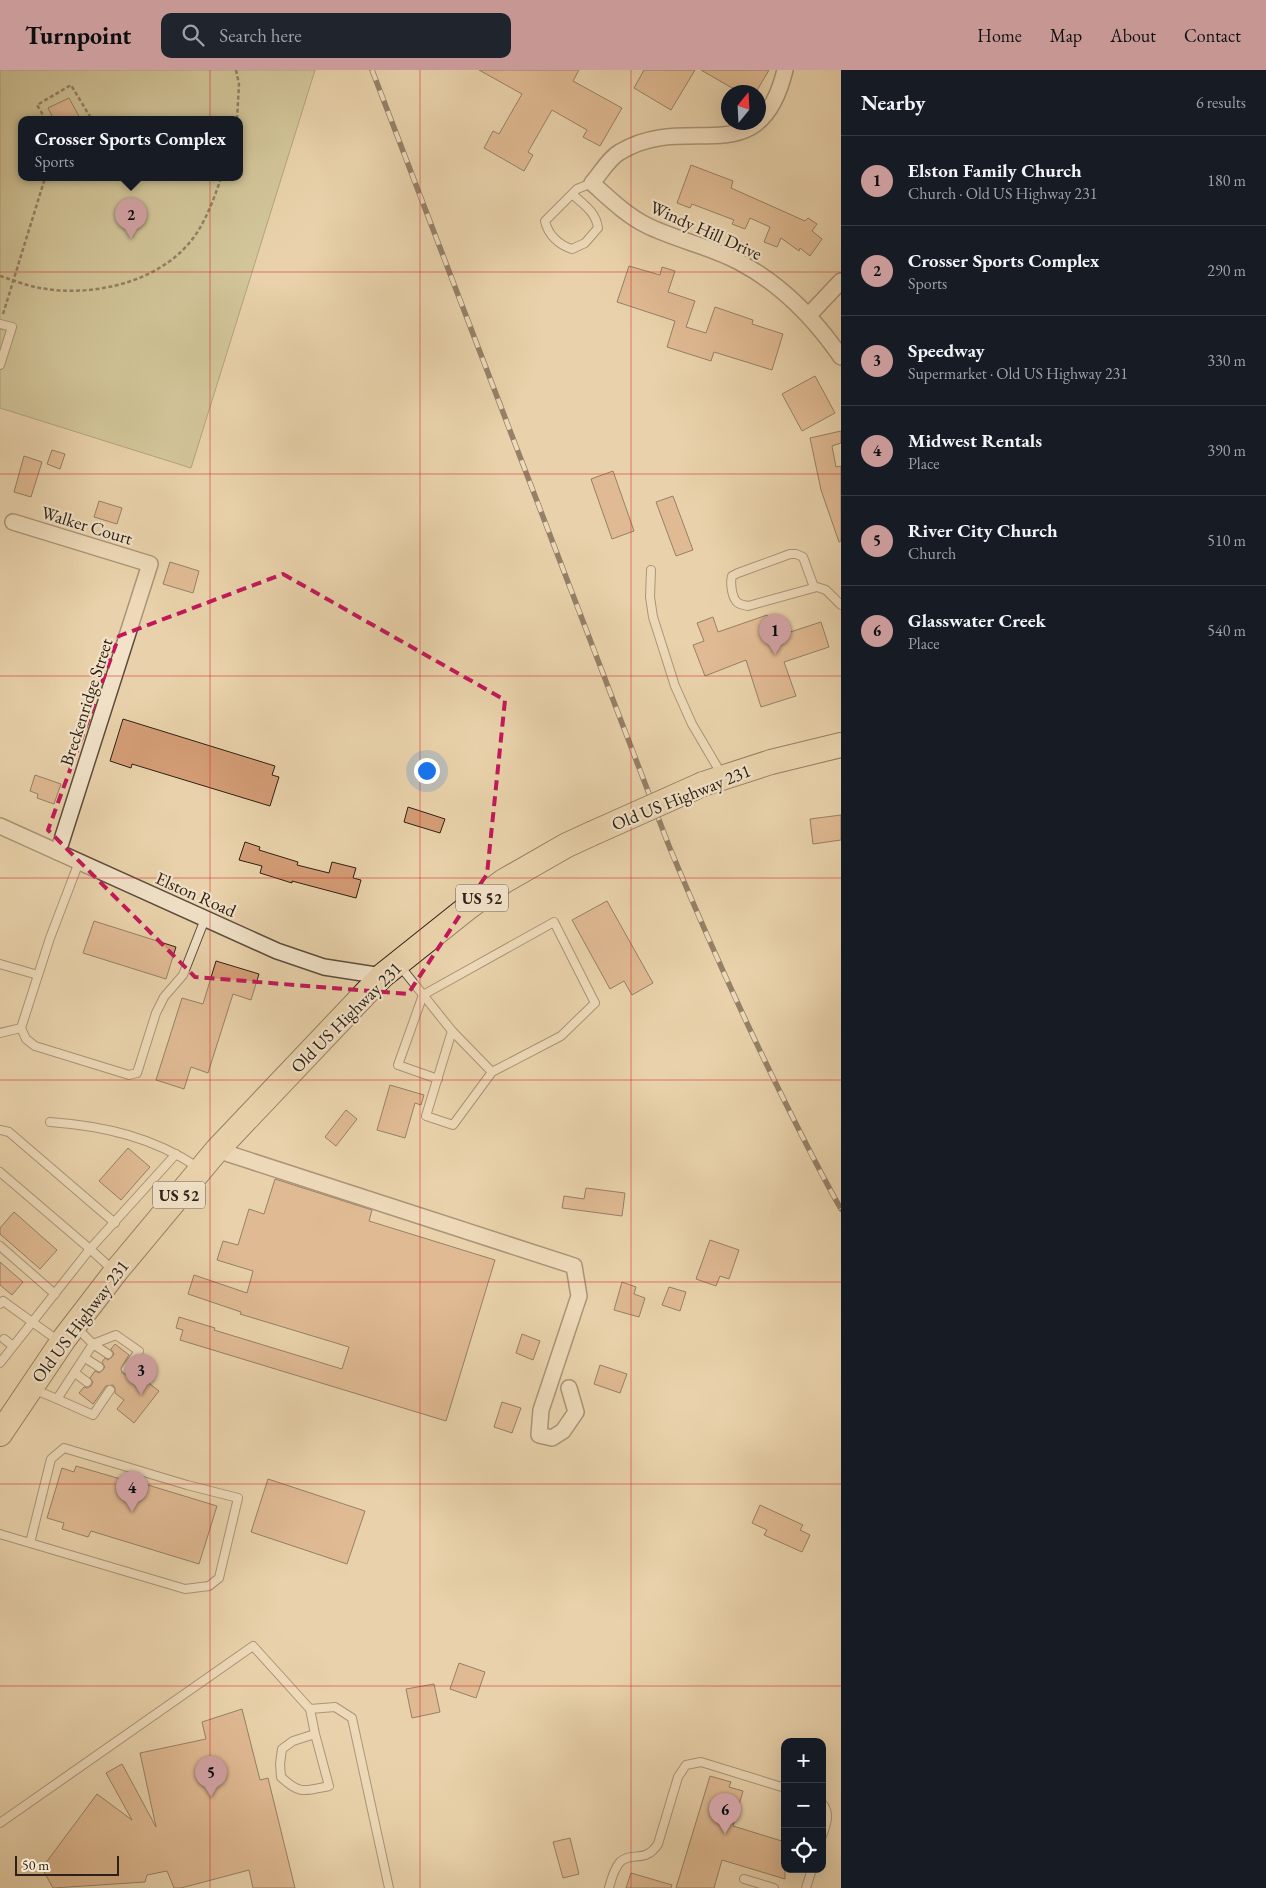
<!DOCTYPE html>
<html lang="en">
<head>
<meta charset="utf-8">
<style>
  body { margin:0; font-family:"EB Garamond",serif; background:#20242c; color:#f1f3f6 }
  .controls { position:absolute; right:15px; bottom:15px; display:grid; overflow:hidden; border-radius:10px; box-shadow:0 5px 20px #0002 }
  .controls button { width:45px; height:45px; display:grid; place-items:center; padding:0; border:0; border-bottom:1px solid #363941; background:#171b24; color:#f1f3f6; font:25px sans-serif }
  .compass { position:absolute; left:721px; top:15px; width:45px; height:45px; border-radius:50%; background:#171b24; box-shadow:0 5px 20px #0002; rotate:18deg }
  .scale { position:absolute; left:15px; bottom:12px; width:104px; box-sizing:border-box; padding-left:5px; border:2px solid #2e2017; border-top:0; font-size:14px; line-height:18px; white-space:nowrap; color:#2e2017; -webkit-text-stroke:4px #f1e2c8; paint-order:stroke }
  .you { position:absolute; left:426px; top:700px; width:18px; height:18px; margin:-12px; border:4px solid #fff; border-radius:50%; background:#1a73e8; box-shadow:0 0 0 8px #1a73e833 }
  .badge { display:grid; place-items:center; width:32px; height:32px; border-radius:50%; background:#c59692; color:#111; font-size:16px; font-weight:700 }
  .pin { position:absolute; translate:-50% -41px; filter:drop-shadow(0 1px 2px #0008) }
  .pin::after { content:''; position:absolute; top:26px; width:18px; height:15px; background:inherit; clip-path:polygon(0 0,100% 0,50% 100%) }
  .popup { position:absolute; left:18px; top:46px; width:225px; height:65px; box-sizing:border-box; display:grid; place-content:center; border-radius:10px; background:#171b24; filter:drop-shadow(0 1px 4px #0005); font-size:16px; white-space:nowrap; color:#9ea1a6 }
  .popup b { font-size:19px; color:#f1f3f6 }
  .popup::after { content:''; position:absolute; left:50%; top:100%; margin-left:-10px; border:10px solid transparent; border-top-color:#171b24 }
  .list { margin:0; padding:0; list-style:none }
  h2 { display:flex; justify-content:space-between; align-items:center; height:65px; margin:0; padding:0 20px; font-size:21px }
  h2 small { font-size:16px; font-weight:400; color:#9ea1a6 }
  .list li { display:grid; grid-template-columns:32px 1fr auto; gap:15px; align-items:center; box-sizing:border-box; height:90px; padding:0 20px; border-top:1px solid #363941 }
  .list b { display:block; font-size:19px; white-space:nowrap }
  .list p { margin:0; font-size:16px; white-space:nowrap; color:#9ea1a6 }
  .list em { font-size:16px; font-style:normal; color:#9ea1a6 }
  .icon { flex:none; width:28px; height:28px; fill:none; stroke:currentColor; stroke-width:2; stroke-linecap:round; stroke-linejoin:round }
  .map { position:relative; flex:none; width:841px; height:1818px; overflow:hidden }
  header { display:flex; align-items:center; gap:30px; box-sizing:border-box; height:70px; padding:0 25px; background:#c59692; color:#111 }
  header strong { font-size:24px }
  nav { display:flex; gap:28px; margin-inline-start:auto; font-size:18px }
  .search { width:350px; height:45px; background:#20242c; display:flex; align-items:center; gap:12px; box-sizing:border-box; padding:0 18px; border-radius:10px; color:#9ea1a6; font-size:19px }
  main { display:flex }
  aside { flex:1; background:#171b24 }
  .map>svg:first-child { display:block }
</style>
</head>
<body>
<header>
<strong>Turnpoint</strong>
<div class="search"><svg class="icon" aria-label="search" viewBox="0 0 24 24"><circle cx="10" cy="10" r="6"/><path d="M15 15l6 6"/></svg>Search here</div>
<nav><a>Home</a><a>Map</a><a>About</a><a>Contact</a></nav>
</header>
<main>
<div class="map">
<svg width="841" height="1818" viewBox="0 0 841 1818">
  <rect width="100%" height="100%" fill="#e9d2ab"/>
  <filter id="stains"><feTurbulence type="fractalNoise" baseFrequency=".004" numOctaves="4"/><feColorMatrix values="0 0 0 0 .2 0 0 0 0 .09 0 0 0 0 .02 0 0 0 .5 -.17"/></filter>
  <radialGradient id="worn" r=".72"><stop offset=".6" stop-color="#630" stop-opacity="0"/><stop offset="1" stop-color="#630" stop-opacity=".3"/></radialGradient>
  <!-- green -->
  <path fill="#b8bb88" stroke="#736e50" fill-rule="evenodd" d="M0,0H315L191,398L0,338ZM22,50H240V108H22Z"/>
  <!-- building -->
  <g fill="#d49d76" stroke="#2e2017">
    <polygon points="479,0 579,0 573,11 622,38 600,76 583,67 587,60 552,40 528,82 533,85 524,101 484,78 493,61 499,64 522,24"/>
    <polygon points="644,0 695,0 671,40 634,18"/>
    <polygon points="701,0 769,0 756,22 739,22"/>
    <polygon points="69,28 81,50 54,50 48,38"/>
    <polygon points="691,95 733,111 731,118 805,151 808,148 817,154 812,161 822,169 810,186 800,178 799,181 781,168 777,177 764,172 770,157 750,148 745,159 732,154 734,150 692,134 690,138 677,133"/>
    <polygon points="629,196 660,205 662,197 675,201 668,222 695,231 686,257 706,263 715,237 753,250 752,254 783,264 772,300 714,282 711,291 667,277 675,251 617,232"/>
    <polygon points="815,306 835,343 802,361 782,324"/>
    <polygon points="841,361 841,373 832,376 836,397 841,396 841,471 839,472 821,420 810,368"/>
    <polygon points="52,380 65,384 60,399 47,394"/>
    <polygon points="24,386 42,392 31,427 14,422"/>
    <polygon points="613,401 634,461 612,469 591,409"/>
    <polygon points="673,426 693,480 676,486 656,432"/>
    <polygon points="99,431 122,438 117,454 94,447"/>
    <polygon points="170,492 199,501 193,523 163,514"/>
    <polygon points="767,545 775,567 821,552 829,577 784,592 796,626 761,637 746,590 705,606 693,575 704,571 697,553 713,547 718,562"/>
    <polygon points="123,649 275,696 272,705 279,707 270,736 132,694 131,698 110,691"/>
    <polygon points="35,705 61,714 54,734 37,728 38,724 30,721"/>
    <polygon points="408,737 445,749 440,763 404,752"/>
    <polygon points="841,745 841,770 813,774 810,749"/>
    <polygon points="245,772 260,777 259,780 298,792 297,795 329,803 332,792 356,798 353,808 361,810 356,828 292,811 292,813 260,803 262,796 239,790"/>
    <polygon points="607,831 653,913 632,925 624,911 610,919 572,850"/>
    <polygon points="94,851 176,877 166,909 83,883"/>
    <polygon points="216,891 259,904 251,930 233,924 208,1003 191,997 184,1019 156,1010 182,928 203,934"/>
    <polygon points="390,1015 424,1025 421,1035 415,1033 405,1068 377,1060"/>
    <polygon points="346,1040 357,1049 336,1076 325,1067"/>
    <polygon points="128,1078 150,1097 121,1130 99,1111"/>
    <polygon points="275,1109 372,1140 369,1151 495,1190 446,1351 180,1270 183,1260 176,1258 179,1247 215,1258 214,1260 342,1299 349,1277 240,1244 241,1242 188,1224 194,1205 247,1223 253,1201 217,1190 223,1171 238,1175 249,1139 264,1144"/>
    <polygon points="586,1118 625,1123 622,1146 562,1138 564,1126 584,1129"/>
    <polygon points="14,1142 57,1180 40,1199 0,1164 0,1158"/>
    <polygon points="710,1170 739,1180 729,1209 720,1206 716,1216 696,1209"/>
    <polygon points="0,1192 23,1212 12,1225 0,1215"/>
    <polygon points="622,1212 636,1217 634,1224 645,1228 639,1247 614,1240"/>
    <polygon points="669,1217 686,1222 680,1241 662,1235"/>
    <polygon points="522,1264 540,1271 533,1290 516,1283"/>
    <polygon points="115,1274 129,1285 121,1298 122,1303 126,1305 131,1302 140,1309 141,1307 159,1321 134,1353 117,1339 124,1330 115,1323 115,1318 113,1315 106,1316 93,1334 79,1323 84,1317 87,1318 91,1316 93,1312 90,1308 95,1301 99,1303 103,1300 105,1297 102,1292 105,1288 108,1290 112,1287 114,1284 111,1279"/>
    <polygon points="600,1295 627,1304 620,1323 594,1314"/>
    <polygon points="502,1332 521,1338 512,1363 494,1357"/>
    <polygon points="76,1396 124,1410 125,1408 217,1436 199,1494 91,1461 88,1467 62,1459 64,1453 47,1448 62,1398 74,1402"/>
    <polygon points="268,1409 365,1441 347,1494 251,1462"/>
    <polygon points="760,1435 803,1455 800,1460 810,1465 802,1482 764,1465 767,1460 752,1453"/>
    <polygon points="459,1593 485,1602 476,1628 450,1619"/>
    <polygon points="434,1614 440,1642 412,1648 406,1619"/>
    <polygon points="242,1639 260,1710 268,1708 295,1818 253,1818 249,1800 181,1818 174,1818 167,1801 147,1805 145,1812 53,1818 42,1798 97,1724 132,1750 106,1703 122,1694 156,1757 140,1683 206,1669 202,1652"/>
    <polygon points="710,1706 731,1712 729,1717 743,1721 733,1756 785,1772 785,1809 722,1790 714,1818 676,1818"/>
    <polygon points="570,1768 579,1804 563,1808 553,1772"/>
    <polygon points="631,1803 672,1815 671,1818 626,1818"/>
  </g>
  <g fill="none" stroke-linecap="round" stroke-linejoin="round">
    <!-- service casing -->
    <g stroke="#5d4c3c" stroke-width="10">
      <g id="service">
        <path d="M572,124C583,134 596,142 598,158L585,173L572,179C559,175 548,165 545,151L577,119L592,113"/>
        <polyline points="0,254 12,257 0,295"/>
        <polyline points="651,500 650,527 653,547 675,616 692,654 722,705"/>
        <path d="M814,517L803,487L796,484H790L738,503L732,506C730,513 732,526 736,531C739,535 744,535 748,536L817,517L826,520L841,535"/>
        <polyline points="79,792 50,868 21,958 26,969 35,976 129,1005 137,1003 156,943 164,927 183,905 205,849"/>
        <polyline points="0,894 38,905"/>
        <polyline points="400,896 452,961 492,1002"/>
        <polyline points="0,963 21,958"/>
        <polyline points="438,1009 398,995 423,925 554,852 595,933 561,966 492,1002 453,1055 426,1046 452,961"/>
        <path d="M50,1052C104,1056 153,1067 199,1098"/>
        <polyline points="0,1060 9,1062 115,1153"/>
        <polyline points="0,1102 90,1179 176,1084"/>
        <polyline points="0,1176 55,1224"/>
        <polyline points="0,1234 3,1231 60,1272"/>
        <polyline points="76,1257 93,1274 116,1265 139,1281 126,1299"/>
        <polyline points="4,1269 13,1276"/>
        <polyline points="85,1288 99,1297"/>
        <polyline points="0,1293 90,1179 114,1201"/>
        <polyline points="75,1303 87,1312"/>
        <polyline points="33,1319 57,1329 93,1274 108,1284"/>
        <polyline points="57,1329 93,1345 110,1320"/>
        <polyline points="0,1464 3,1465 185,1519 209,1516 219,1508 238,1428 187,1415 64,1378 51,1389 30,1473"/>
        <path d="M310,1639L315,1664L329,1716C305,1721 300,1725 281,1707L280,1694L282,1679L293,1671L315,1664"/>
        <path d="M822,1733C831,1743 826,1755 822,1766"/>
        <polyline points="0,1753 253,1576 310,1639 335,1637 352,1648 389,1818"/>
        <polyline points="744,1809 774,1818"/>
        <path d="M609,1818C611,1810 614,1799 620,1792C632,1781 645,1794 658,1774L678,1707L686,1695L701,1692L785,1718"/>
        <polyline points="806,1818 812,1799"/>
      </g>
    </g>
    <!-- minor casing -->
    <g stroke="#5d4c3c" stroke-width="18">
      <g id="minor">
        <path d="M785,0C759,107 689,40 620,82C609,88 600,104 592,113C609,128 626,145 646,155C676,170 709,176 739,192C781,214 814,248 841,287"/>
        <polyline points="809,245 841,211"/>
        <polyline points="13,452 150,494 58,782"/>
        <polyline points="0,756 277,881 324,897 382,906"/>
        <polyline points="217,1080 574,1196 579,1226 541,1340 539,1365 552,1368 563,1361 576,1342 569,1318"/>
      </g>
    </g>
    <!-- primary casing -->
    <g stroke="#2e2017" stroke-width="26">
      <g id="primary">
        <polyline points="703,714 771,692 841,675"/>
        <polyline points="0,1364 64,1269 117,1200 217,1080 382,906 466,839 504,811 567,775 591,764"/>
      </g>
    </g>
    <!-- path -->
    <g stroke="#2e2017" stroke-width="2.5" stroke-dasharray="4 2.5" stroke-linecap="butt">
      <polyline points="236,0 239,14 237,50"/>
      <polyline points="46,50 37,35 71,15 92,50"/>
      <path d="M0,206C13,210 27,216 40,218C95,228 167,211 198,161C208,145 215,126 221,108"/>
      <polyline points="3,244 45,108"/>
    </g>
    <!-- service -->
    <use href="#service" stroke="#f1e2c8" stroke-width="8"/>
    <!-- minor -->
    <use href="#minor" stroke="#f1e2c8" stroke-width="15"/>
    <!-- primary -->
    <use href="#primary" stroke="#e9d2ab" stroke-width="24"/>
    <!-- rail casing -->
    <g stroke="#2e2017" stroke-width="5.5">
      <path id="rail" d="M372,0L669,776C706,865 745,952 788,1038C805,1072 822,1106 841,1139"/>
    </g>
    <!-- rail -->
    <use href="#rail" stroke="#f1e2c8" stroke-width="4" stroke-dasharray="11" stroke-linecap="butt"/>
    <!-- primary-bridge casing -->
    <g stroke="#2e2017" stroke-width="26" stroke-linecap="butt">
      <polyline id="primary-bridge" points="591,764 703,714"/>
    </g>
    <!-- primary-bridge -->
    <use href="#primary-bridge" stroke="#e9d2ab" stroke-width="24"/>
  </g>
  <!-- marked area -->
  <path d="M0 0H841V1818H0ZM283,504L505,630L487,804L408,924L195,907L48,760L119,566Z" fill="#e9d2ab" fill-opacity=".55" fill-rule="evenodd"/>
  <path fill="none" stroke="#c2185b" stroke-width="4" stroke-dasharray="10 6" stroke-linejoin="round" d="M283,504L505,630L487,804L408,924L195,907L48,760L119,566Z"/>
  <!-- grid -->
  <path fill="none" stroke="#d62828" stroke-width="1" stroke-opacity="0.55" d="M210,0V1818M420,0V1818M631,0V1818M0,202H841M0,404H841M0,606H841M0,808H841M0,1010H841M0,1212H841M0,1414H841M0,1616H841"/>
  <g text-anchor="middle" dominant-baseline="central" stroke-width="4.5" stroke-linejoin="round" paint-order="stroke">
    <!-- shield labels -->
    <g fill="#f1e2c8" stroke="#685a4c" stroke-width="1">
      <rect x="456" y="814.5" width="52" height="27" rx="4"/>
      <rect x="153" y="1111.5" width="52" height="27" rx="4"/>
    </g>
    <g font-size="16" font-weight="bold" fill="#2e2017">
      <text x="482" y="828">US 52</text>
      <text x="179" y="1125">US 52</text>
    </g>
    <!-- street labels -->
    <g font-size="18" fill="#2e2017" stroke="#f1e2c8">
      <text transform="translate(706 160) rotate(24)">Windy Hill Drive</text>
      <text transform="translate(87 455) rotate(17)">Walker Court</text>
      <text transform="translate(86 632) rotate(-72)">Breckenridge Street</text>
      <text transform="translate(681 727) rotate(-22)">Old US Highway 231</text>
      <text transform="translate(196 824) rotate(24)">Elston Road</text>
      <text transform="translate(346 947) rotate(-45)">Old US Highway 231</text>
      <text transform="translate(80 1251) rotate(-53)">Old US Highway 231</text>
    </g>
  </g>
  <rect width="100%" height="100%" filter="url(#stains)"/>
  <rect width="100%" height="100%" fill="url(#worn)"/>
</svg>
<div class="controls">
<button>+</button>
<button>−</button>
<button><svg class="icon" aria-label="locate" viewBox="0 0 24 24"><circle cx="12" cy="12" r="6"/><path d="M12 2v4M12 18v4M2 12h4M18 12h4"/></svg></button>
</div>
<svg class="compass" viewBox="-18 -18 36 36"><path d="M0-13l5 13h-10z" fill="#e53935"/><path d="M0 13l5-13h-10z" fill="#9ea1a6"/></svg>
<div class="scale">50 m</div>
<div class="you"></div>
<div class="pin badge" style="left:775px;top:585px">1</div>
<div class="pin badge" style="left:131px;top:169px">2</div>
<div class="popup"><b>Crosser Sports Complex</b>Sports</div>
<div class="pin badge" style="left:141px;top:1325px">3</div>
<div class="pin badge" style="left:132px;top:1442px">4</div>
<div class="pin badge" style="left:211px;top:1727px">5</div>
<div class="pin badge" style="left:725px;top:1764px">6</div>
</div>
<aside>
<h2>Nearby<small>6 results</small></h2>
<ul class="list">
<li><span class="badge">1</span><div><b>Elston Family Church</b><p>Church · Old US Highway 231</p></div><em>180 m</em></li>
<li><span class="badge">2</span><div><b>Crosser Sports Complex</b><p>Sports</p></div><em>290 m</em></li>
<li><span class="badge">3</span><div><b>Speedway</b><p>Supermarket · Old US Highway 231</p></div><em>330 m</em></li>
<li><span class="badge">4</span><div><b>Midwest Rentals</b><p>Place</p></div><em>390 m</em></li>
<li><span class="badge">5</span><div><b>River City Church</b><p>Church</p></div><em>510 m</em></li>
<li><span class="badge">6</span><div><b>Glasswater Creek</b><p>Place</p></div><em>540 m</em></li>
</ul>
</aside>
</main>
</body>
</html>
